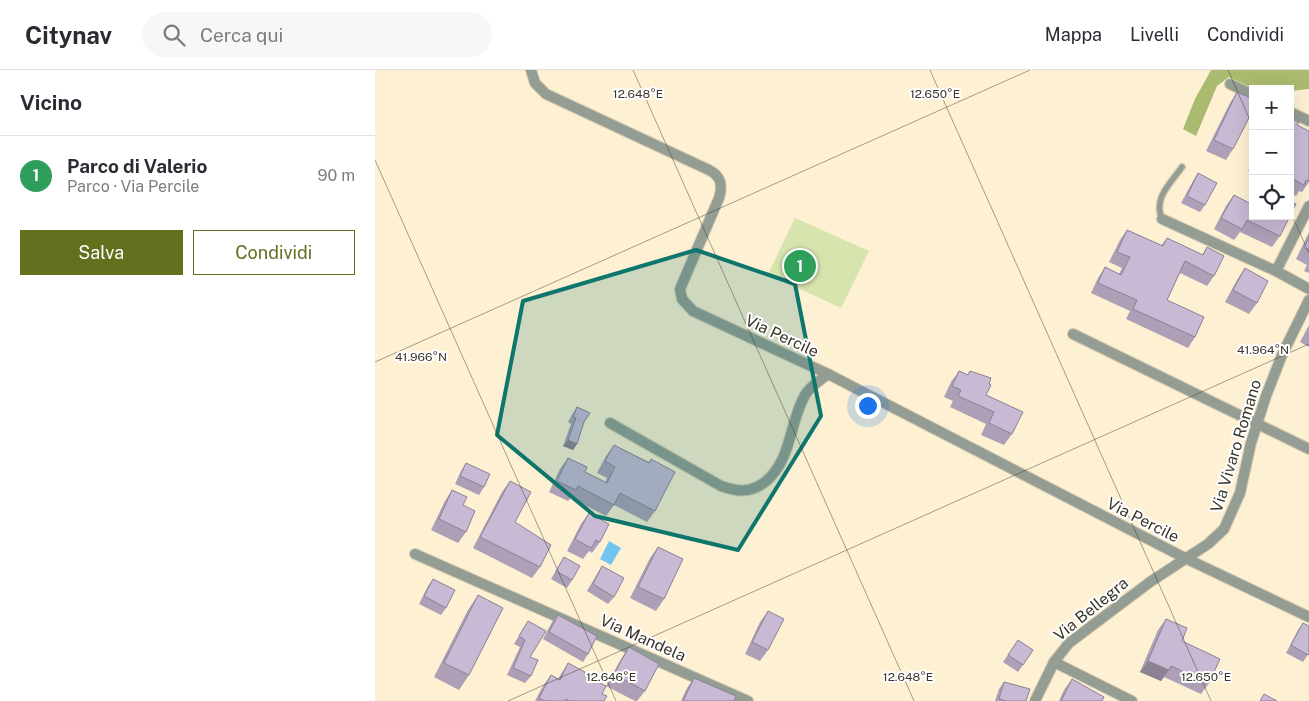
<!DOCTYPE html>
<html lang="it">
<head>
<meta charset="utf-8">
<style>
  body { margin:0; font-family:"Public Sans",sans-serif; background:#f7f7f7; color:#2b2b33 }
  .controls { position:absolute; right:15px; top:15px; display:grid; overflow:hidden; border-radius:0px; box-shadow:0 5px 20px #0002 }
  .controls button { width:45px; height:45px; display:grid; place-items:center; padding:0; border:0; border-bottom:1px solid #e1e1e2; background:#fff; color:#2b2b33; font:25px sans-serif }
  .you { position:absolute; left:492px; top:335px; width:18px; height:18px; margin:-12px; border:4px solid #fff; border-radius:50%; background:#1a73e8; box-shadow:0 0 0 8px #1a73e833 }
  .badge { display:grid; place-items:center; width:32px; height:32px; border-radius:50%; background:#61711e; color:#fff; font-size:16px; font-weight:700 }
  .pin { position:absolute; translate:-50% -50%; border:2px solid #fff; box-shadow:0 1px 5px #0006 }
  .list { margin:0; padding:0; list-style:none }
  h2 { display:flex; justify-content:space-between; align-items:center; height:65px; margin:0; padding:0 20px; font-size:21px }
  h2 small { font-size:16px; font-weight:400; color:#7c7c81 }
  .list li { display:grid; grid-template-columns:32px 1fr auto; gap:15px; align-items:center; box-sizing:border-box; height:80px; padding:0 20px; border-top:1px solid #e1e1e2 }
  .list b { display:block; font-size:19px; white-space:nowrap }
  .list p { margin:0; font-size:16px; white-space:nowrap; color:#7c7c81 }
  .list em { font-size:16px; font-style:normal; color:#7c7c81 }
  .actions { display:flex; gap:10px; padding:15px 20px }
  .actions a { flex:1; padding:11px 0; border:1px solid #61711e; border-radius:0px; text-align:center; font-size:18px; color:#61711e }
  .actions .main { background:#61711e; color:#fff }
  .icon { flex:none; width:28px; height:28px; fill:none; stroke:currentColor; stroke-width:2; stroke-linecap:round; stroke-linejoin:round }
  .map { position:relative; flex:none; width:934px; height:631px; overflow:hidden }
  header { display:flex; align-items:center; gap:30px; box-sizing:border-box; height:70px; padding:0 25px; background:#fff; border-bottom:1px solid #e1e1e2 }
  header strong { font-size:24px }
  nav { display:flex; gap:28px; margin-inline-start:auto; font-size:18px }
  .search { width:350px; height:45px; background:#f7f7f7; display:flex; align-items:center; gap:12px; box-sizing:border-box; padding:0 18px; border-radius:28px; color:#7c7c81; font-size:19px }
  main { display:flex }
  aside { flex:1; background:#fff }
  .map>svg:first-child { display:block }
</style>
</head>
<body>
<header>
<strong>Citynav</strong>
<div class="search"><svg class="icon" aria-label="search" viewBox="0 0 24 24"><circle cx="10" cy="10" r="6"/><path d="M15 15l6 6"/></svg>Cerca qui</div>
<nav><a>Mappa</a><a>Livelli</a><a>Condividi</a></nav>
</header>
<main>
<aside>
<h2>Vicino<small></small></h2>
<ul class="list">
<li><span class="badge" style="background:#2e9e5b">1</span><div><b>Parco di Valerio</b><p>Parco · Via Percile</p></div><em>90 m</em></li>
</ul>
<div class="actions"><a class="main">Salva</a><a>Condividi</a></div>
</aside>
<div class="map">
<svg width="934" height="631" viewBox="0 0 934 631">
  <rect width="100%" height="100%" fill="#fdf0d3"/>
  <!-- green -->
  <polygon fill="#d7e4ae" points="420,148 494,181 466,238 393,204"/>
  <!-- forest -->
  <polygon fill="#aaba6f" points="836,0 934,0 934,19 915,21 915,19 878,19 854,7 842,16 821,66 808,59 820,29"/>
  <!-- water -->
  <polygon fill="#70c6ee" points="234,471 246,478 236,495 225,489"/>
  <g fill="none" stroke-linecap="round" stroke-linejoin="round">
    <!-- lane casing -->
    <g stroke="#d6cbb1" stroke-width="8">
      <path id="lane" d="M787,149C778,128 795,114 807,97"/>
    </g>
    <!-- street casing -->
    <g stroke="#d6cbb1" stroke-width="12">
      <g id="street">
        <path d="M156,0L160,13L171,24L334,100C346,106 348,115 344,128L305,219L307,229L318,241L453,304L810,488L934,547"/>
        <polyline points="855,14 878,25"/>
        <polyline points="915,42 934,51"/>
        <polyline points="787,149 901,201 934,219"/>
        <polyline points="901,201 934,136"/>
        <polyline points="698,264 934,379"/>
        <path d="M235,353L346,416C363,422 375,423 390,412C417,390 414,353 430,325C436,315 445,311 453,304"/>
        <polyline points="40,484 373,631"/>
        <polyline points="679,592 757,631"/>
        <polyline points="660,631 679,592 694,573 775,512 833,474 849,459 865,423 876,373 891,326 907,285 934,230"/>
      </g>
    </g>
    <!-- lane -->
    <use href="#lane" stroke="#949d93" stroke-width="5.5"/>
    <!-- street -->
    <use href="#street" stroke="#949d93" stroke-width="10"/>
  </g>
  <!-- wall -->
  <g fill="#ac9fb6">
    <polygon points="862,22 858,79 851,90 831,81 855,33"/>
    <polygon points="915,48 922,55 934,61 934,112 927,122 924,121 921,126 915,123"/>
    <polygon points="878,92 878,103 873,101"/>
    <polygon points="823,103 830,135 825,142 806,133 818,111"/>
    <polygon points="859,125 905,166 897,177 865,162 859,170 839,159 851,136"/>
    <polygon points="752,160 786,176 792,168 827,185 832,177 839,206 832,216 805,203 792,230 820,267 813,278 751,249 755,241 716,223 723,208 730,197 744,204 747,198 734,192 745,170"/>
    <polygon points="934,162 934,203 929,201 932,195 921,189"/>
    <polygon points="870,198 882,233 874,244 850,232 862,210"/>
    <polygon points="934,255 934,277 925,272"/>
    <polygon points="584,301 593,305 595,301 614,314 611,325 637,364 629,375 606,365 611,354 575,337 578,331 569,327 576,312"/>
    <polygon points="202,337 202,374 198,380 188,376 196,354 193,352 198,343"/>
    <polygon points="239,375 274,392 276,389 280,441 272,452 239,435 231,446 196,428 193,431 174,422 185,399 193,388 210,402 230,412 232,408 222,403 231,386"/>
    <polygon points="91,393 109,417 104,425 80,414 86,401"/>
    <polygon points="135,411 140,452 165,497 157,508 98,478 127,422"/>
    <polygon points="77,420 91,462 83,473 56,460 70,431"/>
    <polygon points="214,443 225,472 217,483 214,481 208,489 192,481 206,454"/>
    <polygon points="283,477 289,529 281,541 255,528 275,488"/>
    <polygon points="189,487 197,510 192,518 176,509"/>
    <polygon points="227,496 239,527 233,534 212,521 222,504"/>
    <polygon points="58,509 71,538 66,545 44,534 53,516"/>
    <polygon points="103,525 94,605 84,620 59,607 93,540"/>
    <polygon points="393,541 393,580 385,591 370,584 385,552"/>
    <polygon points="183,545 213,584 208,592 168,569 177,552"/>
    <polygon points="791,549 834,613 826,624 789,607 786,611 765,602 783,560"/>
    <polygon points="153,551 156,606 150,613 132,605 145,577 139,574"/>
    <polygon points="928,553 934,583 928,592 911,583 923,560"/>
    <polygon points="643,570 658,580 643,602 628,592"/>
    <polygon points="254,577 270,621 262,631 260,631 231,616 246,589"/>
    <polygon points="193,593 209,605 227,624 229,631 160,631 168,616 176,605 183,609 186,604"/>
    <polygon points="319,608 359,631 306,631 312,618"/>
    <polygon points="697,609 727,631 684,631 689,620"/>
    <polygon points="629,612 651,631 620,631 624,619"/>
  </g>
  <!-- shaded-wall -->
  <g fill="#8c8294">
    <polygon points="193,370 202,374 198,380 188,376"/>
    <polygon points="773,591 794,600 786,611 765,602"/>
  </g>
  <!-- building -->
  <g fill="#c8b9d4" stroke="#8c8294">
    <polygon points="862,22 878,29 878,40 858,79 839,70"/>
    <polygon points="915,48 924,52 922,55 934,61 934,111 931,110 929,115 916,108 917,104 915,103"/>
    <polygon points="823,103 842,113 830,135 812,126"/>
    <polygon points="859,125 878,135 878,146 915,146 905,166 872,150 867,159 846,148"/>
    <polygon points="915,131 921,134 915,145"/>
    <polygon points="752,160 788,176 792,168 828,185 832,177 849,186 839,206 810,191 792,230 829,247 820,267 758,239 762,230 723,213 730,197 746,205 755,187 742,182"/>
    <polygon points="934,167 934,180 929,178"/>
    <polygon points="870,198 893,211 882,233 858,220"/>
    <polygon points="584,301 593,305 595,301 616,308 614,314 616,315 611,325 648,342 637,364 614,353 619,342 583,326 586,320 577,316"/>
    <polygon points="202,337 215,343 209,352 202,374 193,370 201,348 198,347"/>
    <polygon points="239,375 274,393 276,389 300,402 280,441 245,423 239,435 203,416 201,420 182,411 193,388 212,397 210,402 232,413 240,397 230,391"/>
    <polygon points="91,393 115,404 109,417 85,406"/>
    <polygon points="135,411 156,422 140,452 176,475 165,497 105,467"/>
    <polygon points="77,420 92,427 88,435 100,441 91,462 64,449"/>
    <polygon points="214,443 234,454 225,472 221,470 216,478 200,469"/>
    <polygon points="283,477 308,489 289,529 263,517"/>
    <polygon points="189,487 205,496 197,510 181,501"/>
    <polygon points="227,496 249,508 239,527 218,514"/>
    <polygon points="58,509 80,520 71,538 49,526"/>
    <polygon points="103,525 128,538 94,605 69,593"/>
    <polygon points="393,541 409,549 393,580 377,572"/>
    <polygon points="183,545 222,566 213,584 174,562"/>
    <polygon points="791,549 812,558 807,571 845,589 834,613 796,596 794,600 773,591"/>
    <polygon points="153,551 171,561 155,587 163,590 156,606 138,598 150,570 144,566"/>
    <polygon points="928,553 934,556 934,583 933,585 916,575"/>
    <polygon points="643,570 658,580 648,595 633,585"/>
    <polygon points="254,577 284,594 270,621 239,604"/>
    <polygon points="193,593 210,602 209,605 231,616 227,624 232,626 229,631 194,631 191,629 190,631 170,631 164,628 176,605 185,610"/>
    <polygon points="319,608 361,626 359,631 308,631"/>
    <polygon points="697,609 729,627 727,631 686,631"/>
    <polygon points="629,612 655,619 651,631 631,631 624,629"/>
    <polygon points="889,624 902,631 885,631"/>
  </g>
  <!-- marked area -->
  <path fill="#0f766e" fill-opacity="0.2" stroke="#0f766e" stroke-width="4" stroke-linejoin="round" d="M321,180L420,214L446,346L363,480L220,446L122,365L148,231Z"/>
  <!-- ticks -->
  <path fill="none" stroke="#3a362a" stroke-width="1" stroke-opacity="0.45" d="M258,0L539,631M555,0L836,631M853,0L878,57M0,90L241,631M915,141L934,183M0,292L655,0M133,631L934,274"/>
  <g text-anchor="middle" dominant-baseline="central" stroke-width="4" stroke-linejoin="round" paint-order="stroke">
    <!-- street labels -->
    <g font-size="16" fill="#3a362a" stroke="#fff">
      <text transform="translate(407 266) rotate(25)">Via Percile</text>
      <text transform="translate(861 376) rotate(-73)">Via Vivaro Romano</text>
      <text transform="translate(768 450) rotate(27)">Via Percile</text>
      <text transform="translate(716 539) rotate(-39)">Via Bellegra</text>
      <text transform="translate(268 568) rotate(24)">Via Mandela</text>
    </g>
  </g>
  <g font-size="12" text-anchor="middle" fill="#3a362a" stroke="#fff" stroke-width="4" stroke-linejoin="round" paint-order="stroke">
    <text x="263" y="28">12.648°E</text>
    <text x="560" y="28">12.650°E</text>
    <text x="888" y="284">41.964°N</text>
    <text x="46" y="291">41.966°N</text>
    <text x="236" y="611">12.646°E</text>
    <text x="533" y="611">12.648°E</text>
    <text x="831" y="611">12.650°E</text>
  </g>
</svg>
<div class="controls">
<button>+</button>
<button>−</button>
<button><svg class="icon" aria-label="locate" viewBox="0 0 24 24"><circle cx="12" cy="12" r="6"/><path d="M12 2v4M12 18v4M2 12h4M18 12h4"/></svg></button>
</div>
<div class="you"></div>
<div class="pin badge" style="left:425px;top:196px;background:#2e9e5b">1</div>
</div>
</main>
</body>
</html>
